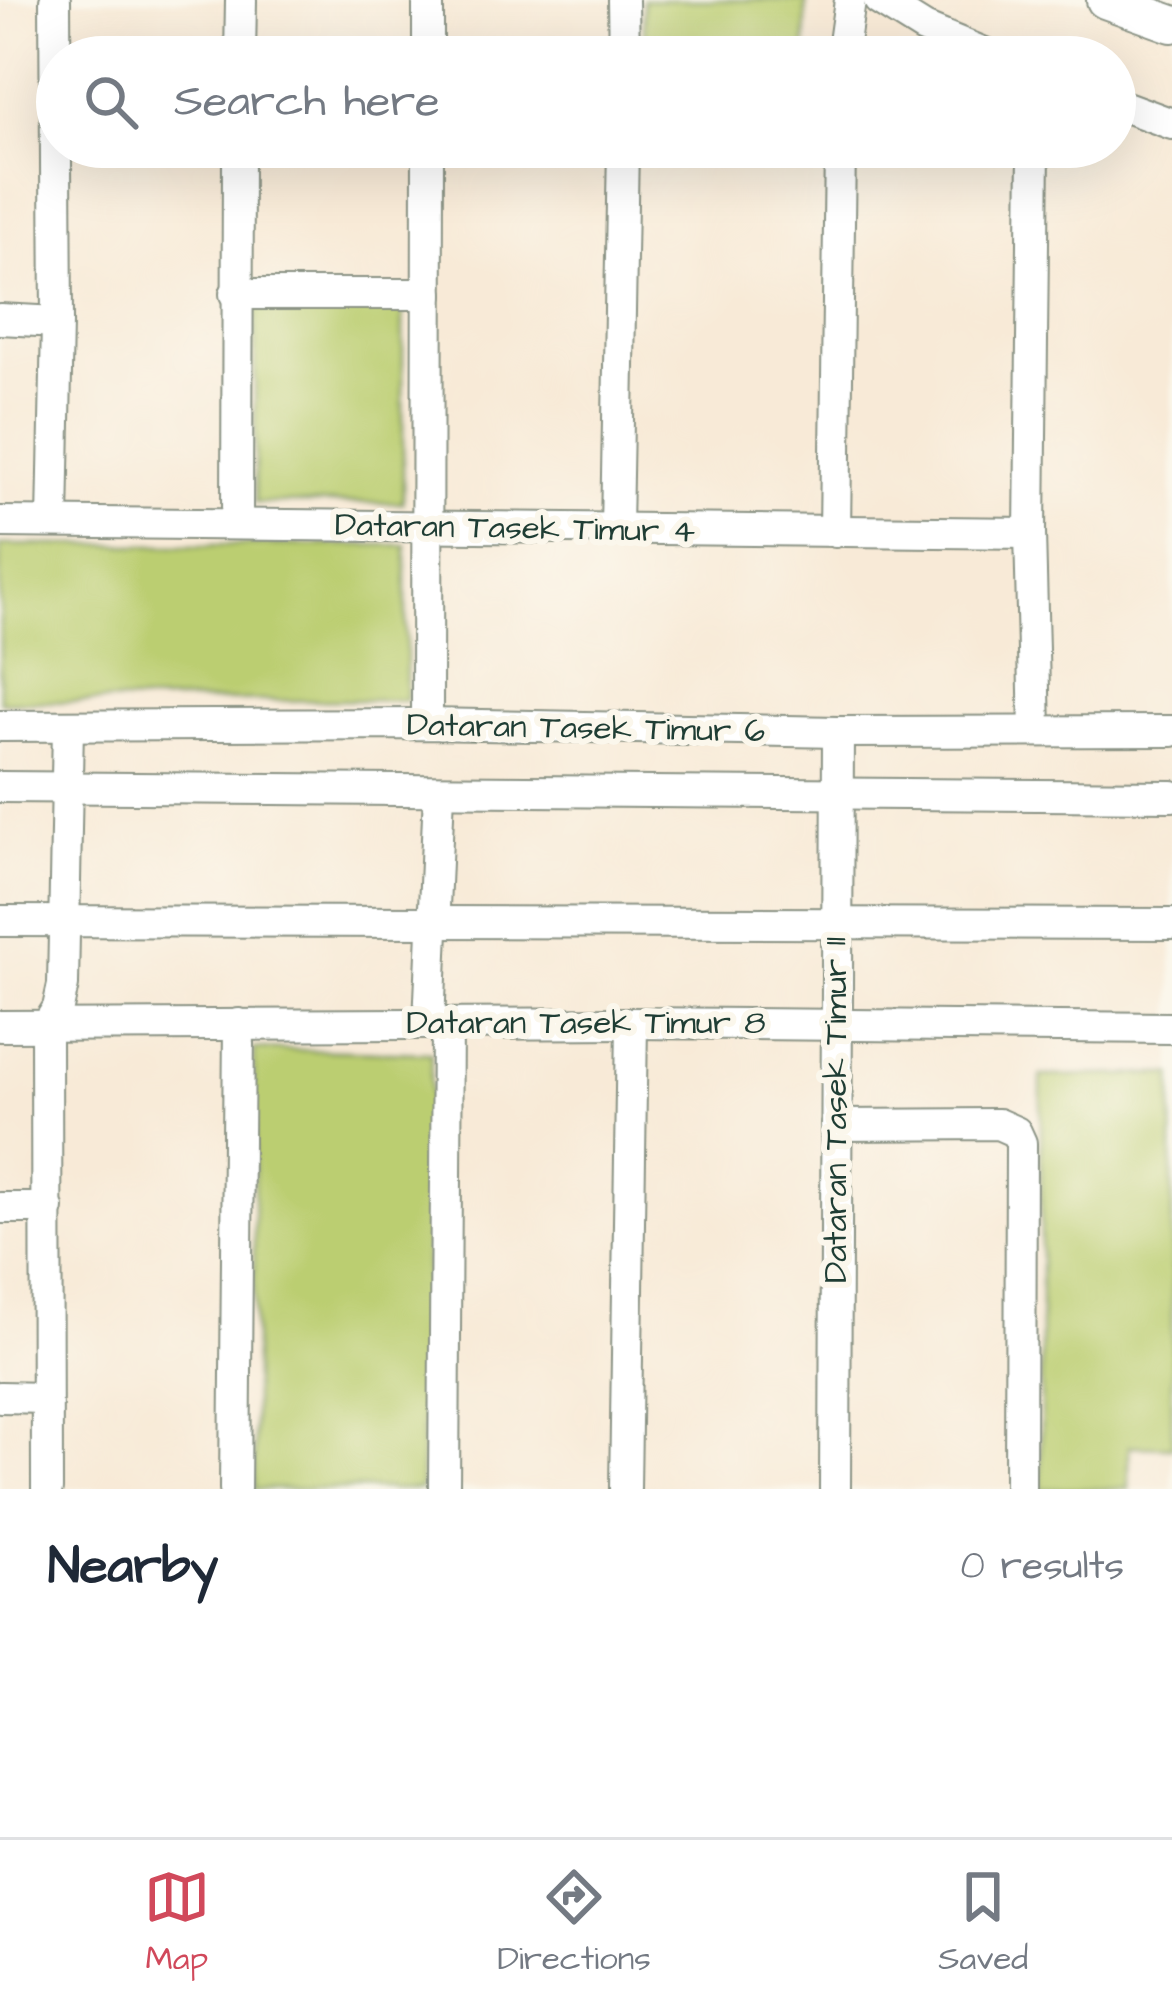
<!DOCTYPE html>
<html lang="en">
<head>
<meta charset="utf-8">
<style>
  body { margin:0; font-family:"Architects Daughter",sans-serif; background:#f2f2f3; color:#1f2937 }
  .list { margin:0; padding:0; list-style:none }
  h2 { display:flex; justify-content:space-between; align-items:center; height:156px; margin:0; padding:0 48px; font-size:51px }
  h2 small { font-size:39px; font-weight:400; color:#747a83 }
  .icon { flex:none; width:66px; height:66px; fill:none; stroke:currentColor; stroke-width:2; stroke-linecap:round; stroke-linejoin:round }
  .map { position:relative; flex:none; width:1172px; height:1489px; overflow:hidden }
  .search { position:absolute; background:#fff; box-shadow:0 12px 48px #0002; left:36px; right:36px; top:36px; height:132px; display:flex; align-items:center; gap:30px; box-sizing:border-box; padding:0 42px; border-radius:66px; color:#747a83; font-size:45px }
  .sheet { height:348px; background:#fff }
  nav { display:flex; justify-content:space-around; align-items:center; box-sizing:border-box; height:168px; border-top:3px solid #e0e1e3; background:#fff; font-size:33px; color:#747a83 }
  nav a { display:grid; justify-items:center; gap:6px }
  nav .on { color:#d1495b }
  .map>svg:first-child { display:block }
</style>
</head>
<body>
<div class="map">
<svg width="1172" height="1489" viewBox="0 0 1172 1489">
  <rect width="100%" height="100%" fill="#fbf7ec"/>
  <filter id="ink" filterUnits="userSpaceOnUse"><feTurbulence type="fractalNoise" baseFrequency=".00833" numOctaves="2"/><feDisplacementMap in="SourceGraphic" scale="24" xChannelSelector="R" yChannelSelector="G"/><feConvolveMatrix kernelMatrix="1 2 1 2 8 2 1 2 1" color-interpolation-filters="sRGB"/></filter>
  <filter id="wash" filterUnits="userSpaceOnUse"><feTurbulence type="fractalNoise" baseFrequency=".004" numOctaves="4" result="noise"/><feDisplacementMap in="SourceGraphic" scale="48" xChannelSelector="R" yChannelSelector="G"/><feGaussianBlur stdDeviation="2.7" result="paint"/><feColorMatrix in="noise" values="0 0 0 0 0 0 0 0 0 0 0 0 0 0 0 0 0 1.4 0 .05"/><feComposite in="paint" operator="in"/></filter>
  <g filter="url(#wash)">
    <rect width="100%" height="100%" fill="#f8ead7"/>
    <!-- green -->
    <g fill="#bbce71" stroke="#6d8652" stroke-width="3">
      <polygon points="643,0 806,0 805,57 739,57 645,49"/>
      <polygon points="255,308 403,310 403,503 255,503"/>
      <polygon points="0,545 406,545 406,700 0,702"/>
      <polygon points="254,1049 431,1053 421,1489 254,1489"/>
      <polygon points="1172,1074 1172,1447 1129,1446 1129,1489 1041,1489 1041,1076"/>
    </g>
  </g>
  <g filter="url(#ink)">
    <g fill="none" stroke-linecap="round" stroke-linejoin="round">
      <!-- minor casing -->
      <g stroke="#8c9486" stroke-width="34">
        <g id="minor">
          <polyline points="623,0 624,57"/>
          <polyline points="879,0 924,28 994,57"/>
          <polyline points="240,57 241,0"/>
          <polyline points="428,57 428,0"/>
          <polyline points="842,57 850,0"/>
          <polyline points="1115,103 1172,124"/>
          <polyline points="1034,147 1030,533 1035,730"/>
          <polyline points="235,294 428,294"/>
          <polyline points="0,319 57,322"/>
          <polyline points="0,522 1030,533"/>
          <polyline points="53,522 57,322 55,0"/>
          <polyline points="237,524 238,147"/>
          <polyline points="616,529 623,147"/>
          <polyline points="835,532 840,147"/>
          <polyline points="427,724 428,147"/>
          <polyline points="0,726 427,724 838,732 1172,731"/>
          <polyline points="0,787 1172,796"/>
          <polyline points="0,921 1172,924"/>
          <polyline points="429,1023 439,792"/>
          <polyline points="0,1026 632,1023 1172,1028"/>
          <polyline points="836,1125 998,1124 1016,1132 1021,1143 1020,1489"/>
          <polyline points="0,1208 48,1208"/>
          <polyline points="0,1397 46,1398"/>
          <polyline points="47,1489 46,1027 58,1008 63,985 68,726"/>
          <polyline points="235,1489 239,1024"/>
          <polyline points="444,1489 447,1023"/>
          <polyline points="625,1489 632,1023"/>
          <polyline points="835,1489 838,732"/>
        </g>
      </g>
      <!-- major casing -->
      <g stroke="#8c9486" stroke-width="40">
        <polyline id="major" points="1105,0 1172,24"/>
      </g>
      <!-- minor -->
      <use href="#minor" stroke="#fff" stroke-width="30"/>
      <!-- major -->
      <use href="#major" stroke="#fff" stroke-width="36"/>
    </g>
  </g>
  <g text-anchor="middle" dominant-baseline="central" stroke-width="12" stroke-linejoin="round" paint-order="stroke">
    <!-- street labels -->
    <g font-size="33" fill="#1f3d34" stroke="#fbf7ec">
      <text transform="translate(515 528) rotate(1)">Dataran Tasek Timur 4</text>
      <text transform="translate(586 728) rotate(1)">Dataran Tasek Timur 6</text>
      <text x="586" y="1023">Dataran Tasek Timur 8</text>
      <text transform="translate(836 1110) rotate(-90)">Dataran Tasek Timur 11</text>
    </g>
  </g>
</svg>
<div class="search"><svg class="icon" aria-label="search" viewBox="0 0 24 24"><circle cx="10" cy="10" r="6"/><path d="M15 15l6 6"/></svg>Search here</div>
</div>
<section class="sheet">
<h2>Nearby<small>0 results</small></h2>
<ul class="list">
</ul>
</section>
<nav>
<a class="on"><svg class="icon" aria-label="map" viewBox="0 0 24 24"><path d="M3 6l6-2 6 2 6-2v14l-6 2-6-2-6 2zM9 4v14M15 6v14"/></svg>Map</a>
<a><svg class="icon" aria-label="directions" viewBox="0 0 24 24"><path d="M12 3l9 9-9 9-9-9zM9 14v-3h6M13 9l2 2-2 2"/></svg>Directions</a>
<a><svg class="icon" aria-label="saved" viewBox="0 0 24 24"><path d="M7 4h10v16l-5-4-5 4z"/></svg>Saved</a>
</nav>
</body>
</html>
